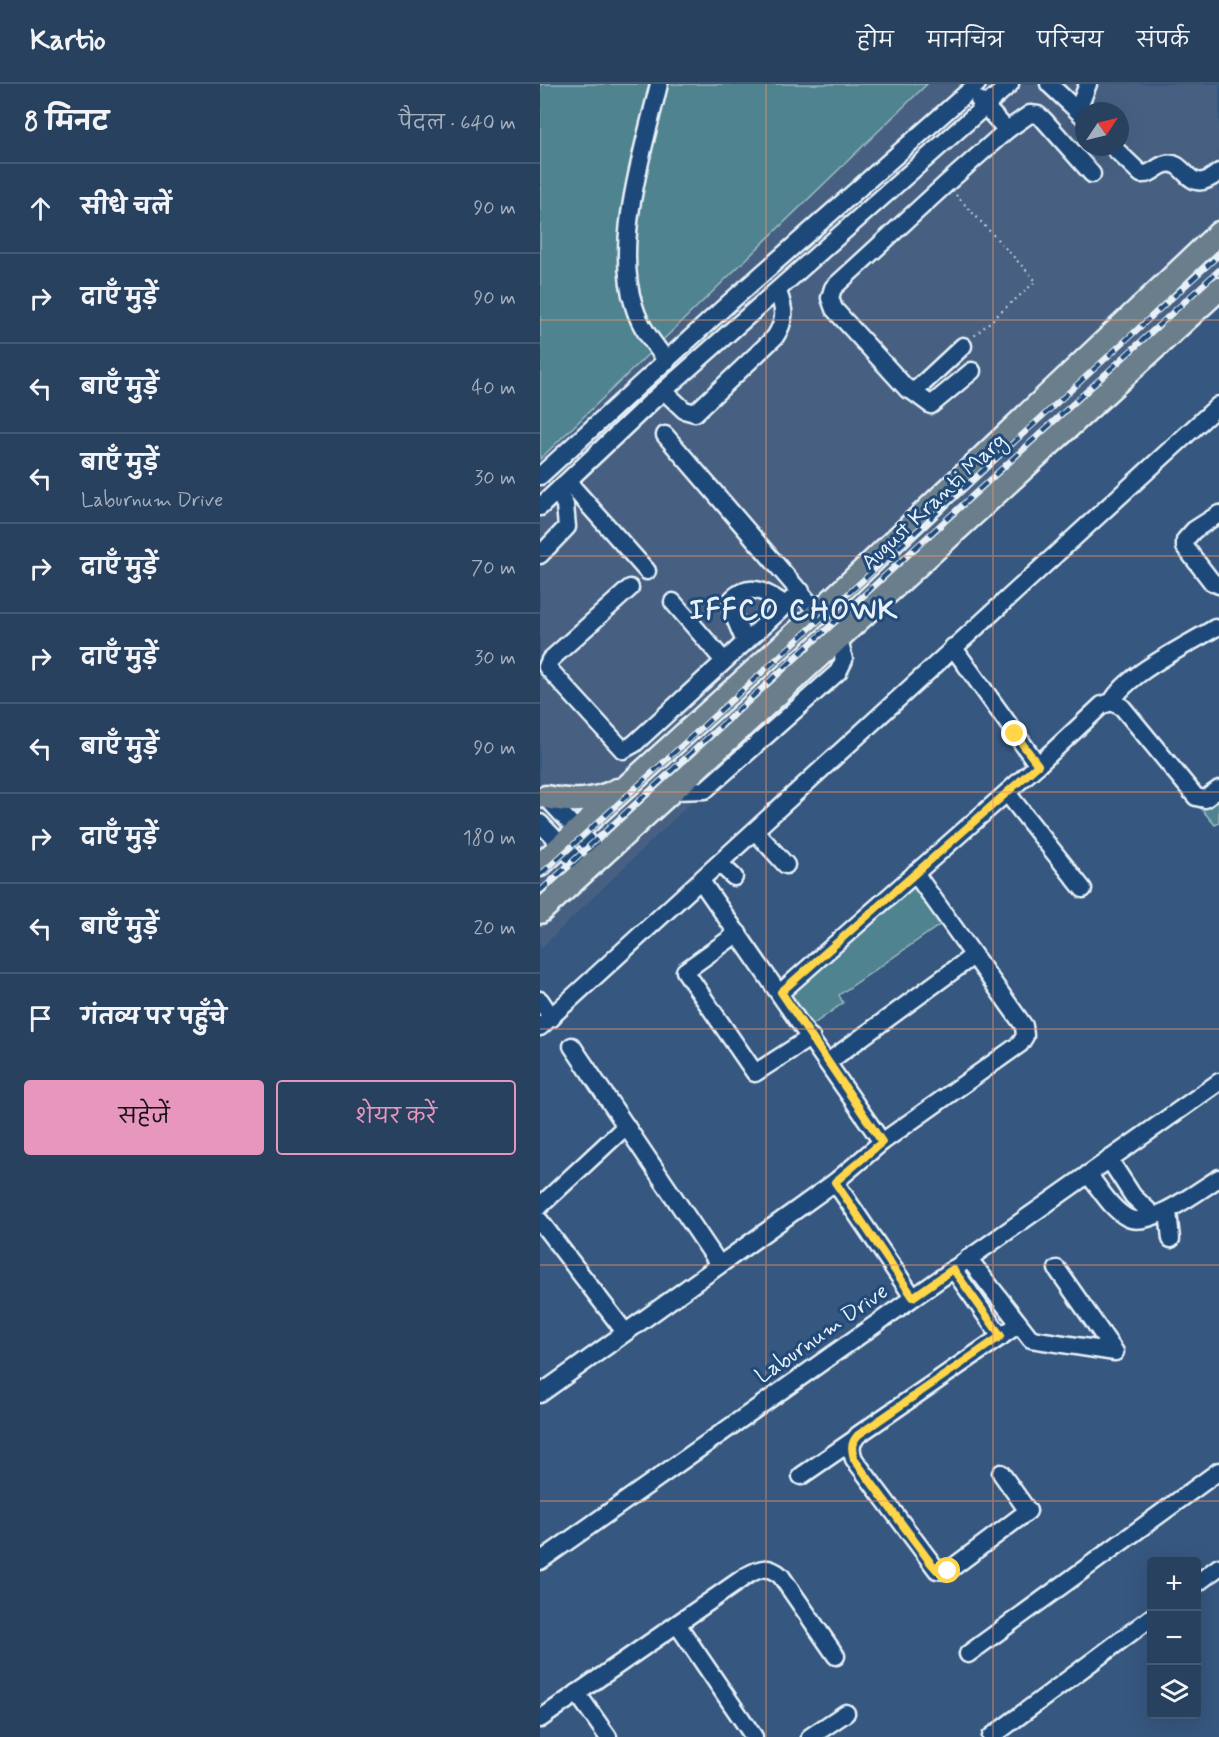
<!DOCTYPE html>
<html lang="hi">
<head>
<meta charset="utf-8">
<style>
  body { margin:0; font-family:Mynerve,"Playpen Sans Deva",sans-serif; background:#344c68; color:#f1f3f6 }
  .controls { position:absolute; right:18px; bottom:18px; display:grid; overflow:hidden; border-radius:6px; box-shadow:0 6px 24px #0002 }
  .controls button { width:54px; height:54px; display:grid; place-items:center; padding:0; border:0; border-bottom:2px solid #445a74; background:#28415f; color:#f1f3f6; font:30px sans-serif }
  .compass { position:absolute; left:535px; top:18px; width:54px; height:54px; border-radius:50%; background:#28415f; box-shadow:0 6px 24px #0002; rotate:55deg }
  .stop { position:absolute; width:18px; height:18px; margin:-14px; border:4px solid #ffd54a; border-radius:50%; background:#fff }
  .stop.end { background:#ffd54a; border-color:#fff; box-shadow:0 2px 6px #0008 }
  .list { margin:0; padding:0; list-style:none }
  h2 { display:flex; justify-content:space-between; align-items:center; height:78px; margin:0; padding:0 24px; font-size:26px }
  h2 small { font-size:20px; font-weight:400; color:#a5afbd }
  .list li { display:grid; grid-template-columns:39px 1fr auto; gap:18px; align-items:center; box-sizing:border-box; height:90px; padding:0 24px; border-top:2px solid #445a74 }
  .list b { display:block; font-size:22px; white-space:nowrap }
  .list p { margin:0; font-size:20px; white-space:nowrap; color:#a5afbd }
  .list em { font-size:20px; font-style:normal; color:#a5afbd }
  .actions { display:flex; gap:12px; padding:18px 24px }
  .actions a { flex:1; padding:14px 0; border:2px solid #e797bd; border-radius:6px; text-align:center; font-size:21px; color:#e797bd }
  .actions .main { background:#e797bd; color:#111 }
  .icon { flex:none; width:33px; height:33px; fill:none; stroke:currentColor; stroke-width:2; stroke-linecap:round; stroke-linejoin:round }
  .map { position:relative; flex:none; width:679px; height:1653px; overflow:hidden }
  header { display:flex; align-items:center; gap:36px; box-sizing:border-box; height:84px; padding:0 30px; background:#28415f; border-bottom:2px solid #445a74 }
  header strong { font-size:28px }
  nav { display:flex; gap:33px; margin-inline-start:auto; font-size:21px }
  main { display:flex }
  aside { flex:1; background:#28415f }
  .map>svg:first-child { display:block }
</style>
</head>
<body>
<header>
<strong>Kartio</strong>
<nav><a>होम</a><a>मानचित्र</a><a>परिचय</a><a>संपर्क</a></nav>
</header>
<main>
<aside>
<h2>8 मिनट<small>पैदल · 640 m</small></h2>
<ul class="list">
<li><svg class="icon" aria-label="ahead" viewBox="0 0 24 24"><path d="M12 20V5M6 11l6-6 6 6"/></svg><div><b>सीधे चलें</b></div><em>90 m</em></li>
<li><svg class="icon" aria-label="right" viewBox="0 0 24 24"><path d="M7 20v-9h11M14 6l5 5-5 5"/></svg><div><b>दाएँ मुड़ें</b></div><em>90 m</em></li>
<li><svg class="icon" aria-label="left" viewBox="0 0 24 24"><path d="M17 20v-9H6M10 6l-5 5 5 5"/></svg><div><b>बाएँ मुड़ें</b></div><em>40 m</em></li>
<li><svg class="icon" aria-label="left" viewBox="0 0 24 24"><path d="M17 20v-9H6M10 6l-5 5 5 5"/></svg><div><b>बाएँ मुड़ें</b><p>Laburnum Drive</p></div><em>30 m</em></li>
<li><svg class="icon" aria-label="right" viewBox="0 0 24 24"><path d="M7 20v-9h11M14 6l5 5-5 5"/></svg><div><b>दाएँ मुड़ें</b></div><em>70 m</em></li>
<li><svg class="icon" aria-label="right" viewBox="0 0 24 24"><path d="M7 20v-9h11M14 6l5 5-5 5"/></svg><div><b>दाएँ मुड़ें</b></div><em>30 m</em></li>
<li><svg class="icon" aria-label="left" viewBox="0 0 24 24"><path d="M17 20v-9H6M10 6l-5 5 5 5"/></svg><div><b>बाएँ मुड़ें</b></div><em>90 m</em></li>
<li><svg class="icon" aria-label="right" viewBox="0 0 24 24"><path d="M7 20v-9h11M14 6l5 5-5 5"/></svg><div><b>दाएँ मुड़ें</b></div><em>180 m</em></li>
<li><svg class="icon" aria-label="left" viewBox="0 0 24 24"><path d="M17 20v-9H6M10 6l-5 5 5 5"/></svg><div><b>बाएँ मुड़ें</b></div><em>20 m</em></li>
<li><svg class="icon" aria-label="arrive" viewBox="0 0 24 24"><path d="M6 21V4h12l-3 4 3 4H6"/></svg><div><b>गंतव्य पर पहुँचे</b></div></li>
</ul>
<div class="actions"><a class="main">सहेजें</a><a>शेयर करें</a></div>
</aside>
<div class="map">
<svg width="679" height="1653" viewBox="0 0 679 1653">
  <rect width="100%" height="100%" fill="#36577f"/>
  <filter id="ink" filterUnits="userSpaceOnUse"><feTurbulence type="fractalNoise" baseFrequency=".0167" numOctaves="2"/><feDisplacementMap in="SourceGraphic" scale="12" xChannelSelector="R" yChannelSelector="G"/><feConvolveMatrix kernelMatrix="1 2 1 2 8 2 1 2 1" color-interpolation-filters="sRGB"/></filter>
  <g filter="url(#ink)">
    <!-- built -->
    <path fill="#466082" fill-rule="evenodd" d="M0,0H679V206L0,865ZM544,27H580V63H544Z"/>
    <!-- green -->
    <g fill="#50838f" stroke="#9cbac4" stroke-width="1.5">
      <polygon points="0,0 387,0 0,375"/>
      <polygon points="679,713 679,739 675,741 659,722"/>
      <polygon points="373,799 401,840 299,911 303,919 271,942 249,909"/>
    </g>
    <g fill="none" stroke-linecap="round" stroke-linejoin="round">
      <!-- minor casing -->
      <g stroke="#e8f1f8" stroke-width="21">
        <g id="minor">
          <path d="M119,0C104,64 73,158 94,222C100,243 114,260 127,277"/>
          <polyline points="509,0 544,33"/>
          <polyline points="439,16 467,46"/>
          <polyline points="538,26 548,0"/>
          <path d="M573,63L601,90C613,91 616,82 626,80C647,75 647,115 679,88"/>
          <polyline points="423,262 377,305 368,306 294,225 290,214 293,204 406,100 467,46 490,30 498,31 504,36 552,90"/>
          <path d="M124,307L144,326L155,329L235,253C246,236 245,226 238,208"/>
          <polyline points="372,307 391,321 432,287"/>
          <polyline points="125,351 278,529"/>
          <polyline points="0,392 189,219 437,0"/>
          <polyline points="28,398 107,487"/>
          <polyline points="0,423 112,317 470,0"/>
          <polyline points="679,430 654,446 645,456 645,463 672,498 679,501"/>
          <polyline points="0,471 27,443 25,421 18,408"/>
          <polyline points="90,504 10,576 7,583 83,666 94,660 261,507"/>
          <polyline points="133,518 184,577"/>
          <path d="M205,558L191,525L193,514C212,497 228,510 246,521"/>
          <polyline points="413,563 498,681"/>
          <path d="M572,618C585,591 647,561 675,544"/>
          <polyline points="132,707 165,706 298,588 304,576 299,554"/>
          <polyline points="467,709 543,805"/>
          <polyline points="5,712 61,772"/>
          <polyline points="0,739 45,786"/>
          <polyline points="215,747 246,781"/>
          <polyline points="180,780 194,793"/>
          <polyline points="161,797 342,1058"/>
          <polyline points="198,849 145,887 215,989 271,953"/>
          <polyline points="241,908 498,681 562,621 572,618 582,623 656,713 665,715 679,705"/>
          <polyline points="0,916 12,934"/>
          <polyline points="0,943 679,321"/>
          <polyline points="32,962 179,1180"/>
          <polyline points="288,978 433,872"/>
          <polyline points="569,1075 593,1112 613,1131"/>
          <path d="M548,1090C560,1105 571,1125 588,1134C609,1145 661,1105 679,1094"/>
          <polyline points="295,1098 373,1213"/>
          <polyline points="0,1122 86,1042"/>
          <polyline points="628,1127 631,1155"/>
          <polyline points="0,1137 85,1248"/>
          <polyline points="428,1174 491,1255 575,1268 517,1185"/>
          <polyline points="413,1185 461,1253"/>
          <polyline points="0,1310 295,1098 342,1058 480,960 485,952 484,942 375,789"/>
          <path d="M461,1389L488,1427L408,1487L397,1486L314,1375C310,1364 311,1359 318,1351L479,1240"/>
          <polyline points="261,1392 312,1357"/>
          <polyline points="0,1477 679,998"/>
          <polyline points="656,1500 679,1483"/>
          <polyline points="137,1540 214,1653"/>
          <polyline points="428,1570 679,1387"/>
          <polyline points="37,1609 68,1653"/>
          <path d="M0,1635L206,1492C220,1484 228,1481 241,1492L296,1572"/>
          <polyline points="270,1653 306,1629"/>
          <polyline points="451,1653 612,1533"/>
        </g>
      </g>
      <!-- major casing -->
      <g stroke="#e8f1f8" stroke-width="27">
        <g id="major">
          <path d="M6,713C31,718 54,718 77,706"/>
          <polyline points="0,781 278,529 679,149"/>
          <polyline points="0,828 679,205"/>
        </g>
      </g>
      <!-- path -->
      <polyline stroke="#e8f1f8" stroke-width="2" stroke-dasharray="1.5 4.5" stroke-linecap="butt" points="416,111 496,197 433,253"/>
      <!-- minor -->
      <use href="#minor" stroke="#1f4a7a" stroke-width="16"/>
      <!-- major -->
      <use href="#major" stroke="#6b7e8b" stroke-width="22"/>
      <!-- rail casing -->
      <g stroke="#e8f1f8" stroke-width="6">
        <g id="rail">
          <polyline points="0,791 679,171"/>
          <polyline points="0,807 679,186"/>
        </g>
      </g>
      <!-- rail -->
      <use href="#rail" stroke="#1f4a7a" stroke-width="4" stroke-dasharray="11" stroke-linecap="butt"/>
    </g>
  </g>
  <g fill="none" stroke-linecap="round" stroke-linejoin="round" filter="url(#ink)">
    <!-- route -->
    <path stroke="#ffd54a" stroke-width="8" d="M408,1487L397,1486L390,1478L314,1375C311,1364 311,1359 318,1351L461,1252L413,1185L373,1213L295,1098L342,1058L241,908L498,681L475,650"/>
  </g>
  <!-- grid -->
  <path fill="none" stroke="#e8966a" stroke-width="1.5" stroke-opacity="0.55" d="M226,0V1653M453,0V1653M0,236H679M0,472H679M0,708H679M0,945H679M0,1181H679M0,1417H679"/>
  <g text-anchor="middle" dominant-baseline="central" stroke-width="6" stroke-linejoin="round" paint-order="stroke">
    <!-- street labels -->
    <g font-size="22" fill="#e8f1f8" stroke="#1f4a7a">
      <text transform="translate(394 418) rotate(-43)">August Kranti Marg</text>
      <text transform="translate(282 1250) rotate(-35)">Laburnum Drive</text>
    </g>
    <!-- district labels -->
    <g font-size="28" font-weight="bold" letter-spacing="1.5" fill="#e8f1f8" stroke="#1f4a7a">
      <text x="254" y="527">IFFCO CHOWK</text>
    </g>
  </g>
</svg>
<div class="controls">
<button>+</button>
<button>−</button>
<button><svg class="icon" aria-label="layers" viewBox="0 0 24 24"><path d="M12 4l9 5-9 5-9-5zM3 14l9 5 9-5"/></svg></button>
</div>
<svg class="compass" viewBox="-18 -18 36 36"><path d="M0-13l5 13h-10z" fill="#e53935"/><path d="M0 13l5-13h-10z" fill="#a5afbd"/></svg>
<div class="stop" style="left:408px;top:1487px"></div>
<div class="stop end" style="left:475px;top:650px"></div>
</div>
</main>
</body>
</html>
